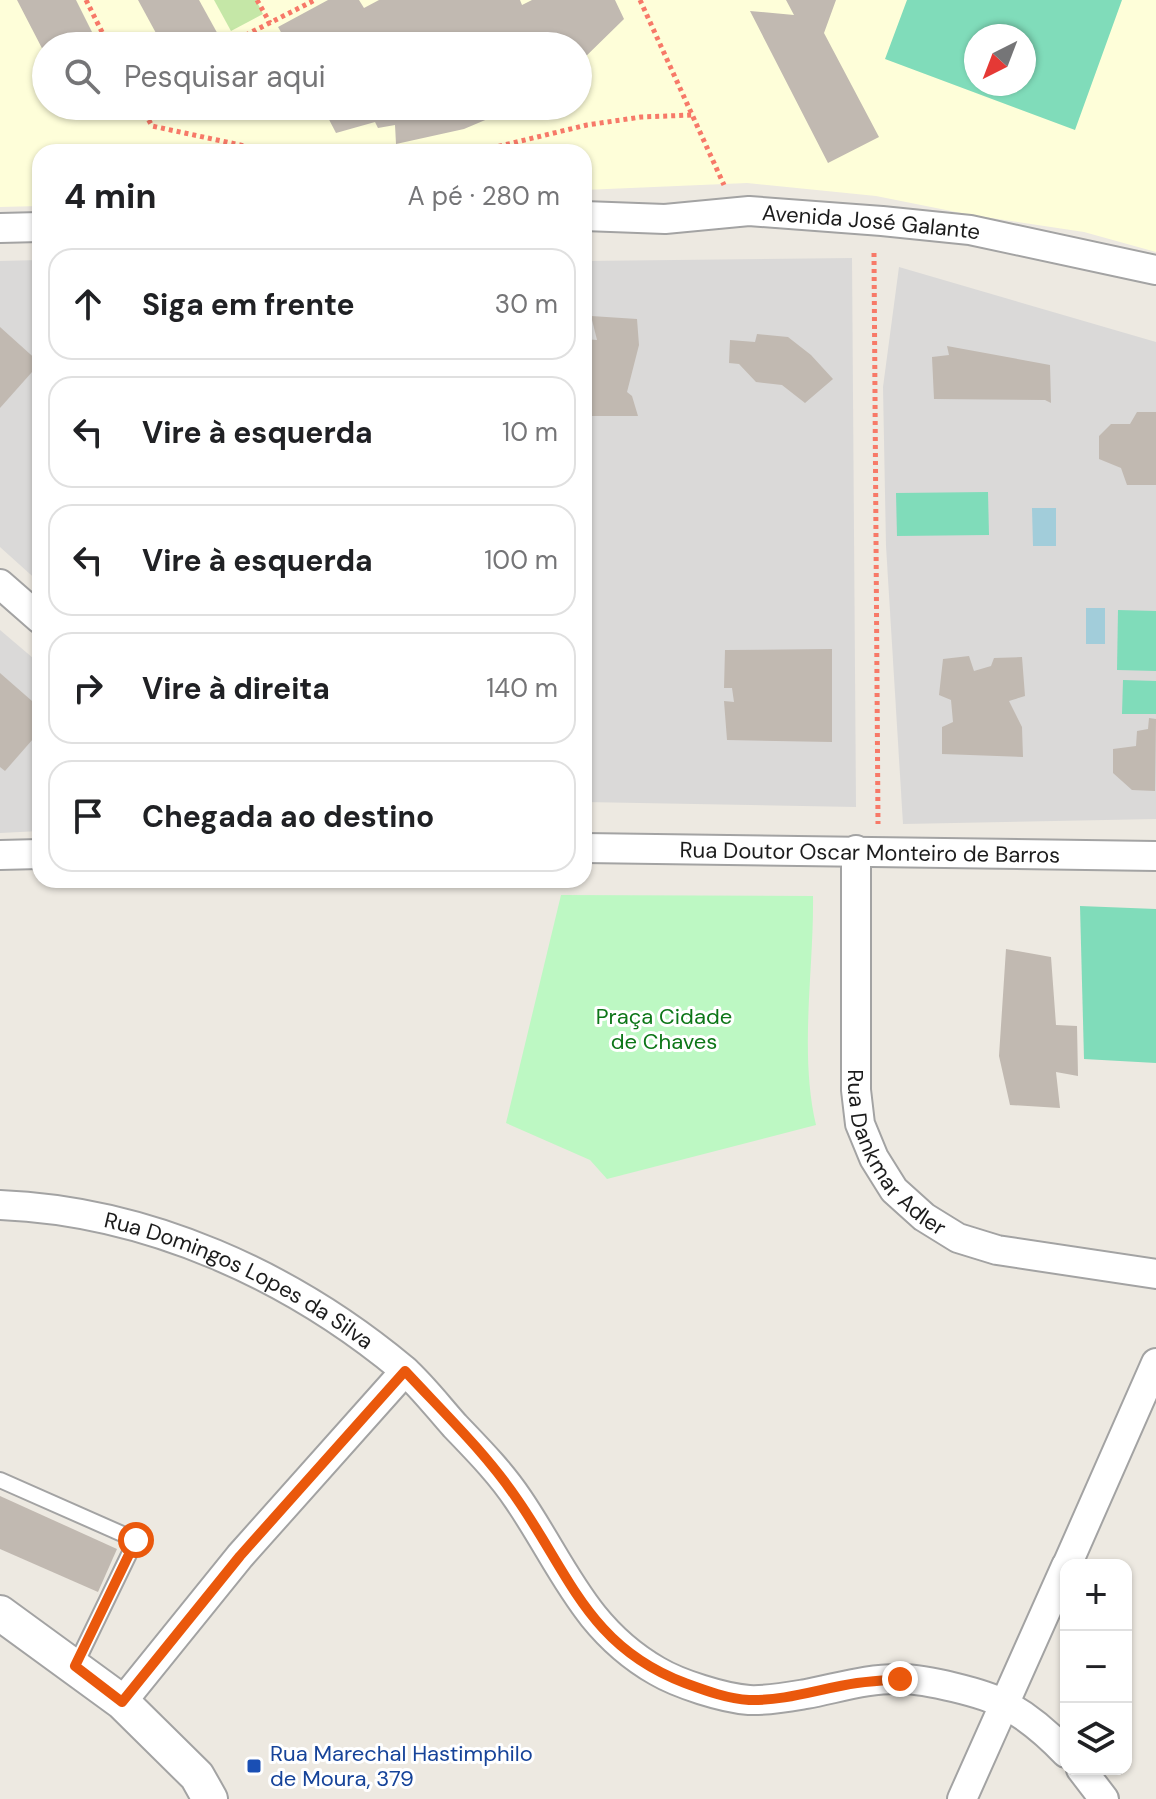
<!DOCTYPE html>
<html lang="pt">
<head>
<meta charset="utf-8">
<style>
  body { margin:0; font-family:"DM Sans",sans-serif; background:#f6f6f6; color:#202124 }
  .controls { position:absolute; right:24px; bottom:24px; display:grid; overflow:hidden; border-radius:16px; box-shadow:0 2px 6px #0004 }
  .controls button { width:72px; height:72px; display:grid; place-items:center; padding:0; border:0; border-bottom:2px solid #e0e0e0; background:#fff; color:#202124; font:40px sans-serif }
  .compass { position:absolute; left:964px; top:24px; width:72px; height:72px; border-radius:50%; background:#fff; box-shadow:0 2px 6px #0004; rotate:222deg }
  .stop { position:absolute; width:24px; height:24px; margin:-18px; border:6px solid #ea580c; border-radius:50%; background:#fff }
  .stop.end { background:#ea580c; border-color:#fff; box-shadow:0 2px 8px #0008 }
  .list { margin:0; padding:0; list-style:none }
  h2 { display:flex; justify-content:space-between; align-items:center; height:104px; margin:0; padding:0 32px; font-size:34px }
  h2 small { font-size:26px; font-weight:400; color:#757577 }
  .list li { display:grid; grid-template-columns:52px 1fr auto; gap:24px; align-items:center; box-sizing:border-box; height:112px; margin:0 16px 16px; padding:0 16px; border:2px solid #e0e0e0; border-radius:24px }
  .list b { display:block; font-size:30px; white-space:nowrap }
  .list em { font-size:26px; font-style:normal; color:#757577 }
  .icon { flex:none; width:44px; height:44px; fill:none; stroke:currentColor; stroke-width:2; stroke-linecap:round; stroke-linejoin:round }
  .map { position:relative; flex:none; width:1156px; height:1799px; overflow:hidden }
  .search { position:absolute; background:#fff; box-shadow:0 2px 6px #0004; left:32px; top:32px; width:560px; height:88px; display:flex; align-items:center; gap:20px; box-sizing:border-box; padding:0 28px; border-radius:44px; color:#757577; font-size:30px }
  .panel { position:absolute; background:#fff; box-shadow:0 2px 6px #0004; left:32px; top:144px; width:560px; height:744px; border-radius:24px }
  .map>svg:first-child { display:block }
</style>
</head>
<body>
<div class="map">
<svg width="1156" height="1799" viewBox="0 0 1156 1799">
  <rect width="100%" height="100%" fill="#ede9e1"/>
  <!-- residential -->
  <g fill="#dad9d8">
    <polygon points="852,258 856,807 584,802 584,261"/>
    <polygon points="40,260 40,583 0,547 0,261"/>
    <polygon points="899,267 1156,342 1156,819 903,824 886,546 883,387"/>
    <polygon points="0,630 40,664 40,831 0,833"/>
  </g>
  <!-- education -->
  <path fill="#fefed9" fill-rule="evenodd" d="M0,0H1156V252L1084,232L971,215L876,196L747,183L584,190V152H40V206L0,207ZM976,36H1024V84H976ZM46,46H578V106H46Z"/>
  <!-- grass -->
  <polygon fill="#c5e7a7" points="214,0 256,0 263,14 231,31"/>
  <!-- park -->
  <path fill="#bdf8c3" d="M561,895L813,896C814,970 799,1053 816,1125L607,1179L590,1160L506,1123Z"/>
  <!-- pitch -->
  <g fill="#80dcba" fill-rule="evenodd">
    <path d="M907,0H1122L1075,130L885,59ZM1024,36V84H976V36Z"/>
    <polygon points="988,492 989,535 897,536 896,493"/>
    <polygon points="1118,610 1156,611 1156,671 1117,670"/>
    <polygon points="1123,680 1156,681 1156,714 1122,714"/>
    <polygon points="1080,906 1156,909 1156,1063 1084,1059"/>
  </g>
  <!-- water -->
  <g fill="#a2cdda">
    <polygon points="1032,508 1056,508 1056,546 1033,546"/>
    <rect x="1086" y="608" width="19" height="36"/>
  </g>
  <!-- building -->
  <g fill="#c1b9b1">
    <polygon points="17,0 76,0 99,46 46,46 46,56"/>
    <polygon points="138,0 199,0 220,38 206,46 163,46"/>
    <polygon points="328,0 359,0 364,8 379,0 520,0 522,5 532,0 615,0 624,19 578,64 578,46 289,46 278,27"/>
    <polygon points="786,0 836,0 824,33 879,137 828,163 750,11 794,15"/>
    <polygon points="322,106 518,106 464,129 396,144 395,125 378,128 375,122 336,133"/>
    <polygon points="591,316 637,319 639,345 627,392 632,396 638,416 584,416 584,339 597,340"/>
    <polygon points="0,327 40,363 0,408"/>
    <polygon points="757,334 788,337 811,355 833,379 805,403 782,385 756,382 739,364 729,363 730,340 755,342"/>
    <polygon points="947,346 1050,365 1051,403 1045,400 934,399 932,357 949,355"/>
    <polygon points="1137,412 1156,412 1156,485 1127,485 1121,468 1099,459 1099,436 1111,424 1130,424"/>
    <polygon points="832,649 832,742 727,740 724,701 734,702 732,688 724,688 725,650"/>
    <polygon points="969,656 974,671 991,666 994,658 1022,657 1025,696 1009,701 1022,727 1023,757 942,754 942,727 953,722 951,700 939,695 943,659"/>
    <polygon points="0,673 40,708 40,731 5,771 0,767"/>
    <polygon points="1149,718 1156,719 1155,791 1132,790 1113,773 1113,749 1136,746 1137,731 1148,729"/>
    <polygon points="1006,949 1051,957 1056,1025 1077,1026 1078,1076 1056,1072 1060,1108 1010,1105 999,1056"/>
    <polygon points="0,1496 117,1549 98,1592 0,1549"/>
  </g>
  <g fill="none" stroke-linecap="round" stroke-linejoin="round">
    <!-- service casing -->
    <g stroke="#a3a3a3" stroke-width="18">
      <polyline id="service" points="0,1480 136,1540 75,1666"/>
    </g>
    <!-- minor casing -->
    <g stroke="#a3a3a3" stroke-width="32">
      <g id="minor">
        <path id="s1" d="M584,216L665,219L749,211L882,221L970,230L1156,270"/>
        <polyline points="0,228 40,227"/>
        <polyline points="0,584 40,619"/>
        <path id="s2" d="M584,848L1156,856"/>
        <path id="s3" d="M856,850V1090L860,1124L874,1158L894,1190L924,1217L958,1238L997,1250L1156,1274"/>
        <polyline points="0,855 40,854"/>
        <path id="s4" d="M0,1205C148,1211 290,1275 403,1369C422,1386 438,1407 455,1426C477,1449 500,1472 518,1499C563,1565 584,1629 657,1671C679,1684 723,1698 749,1700C766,1701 788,1697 806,1694C838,1688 869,1678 901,1679C925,1679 985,1693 1006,1705C1028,1717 1049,1735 1066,1753"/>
        <polyline points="1067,1565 1156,1363"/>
        <polyline points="122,1702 240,1556 405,1371"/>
        <polyline points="1081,1769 1104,1799"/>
        <polyline points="962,1799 1066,1566"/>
      </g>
    </g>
    <!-- tertiary casing -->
    <g stroke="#a3a3a3" stroke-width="38">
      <polyline id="tertiary" points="0,1613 122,1702 197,1776 210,1799"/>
    </g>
    <!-- path -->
    <g stroke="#f77968" stroke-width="5" stroke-dasharray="4 4" stroke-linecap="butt">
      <polyline points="86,0 109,46"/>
      <polyline points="257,0 270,23"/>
      <polyline points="640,0 724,185"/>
      <polyline points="224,46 315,0"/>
      <polyline points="141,106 152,126 273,152"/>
      <polyline points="475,152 587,125 641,117 692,115"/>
      <polyline points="874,253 878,824"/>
    </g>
    <!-- service -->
    <use href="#service" stroke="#fff" stroke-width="14"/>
    <!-- minor -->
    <use href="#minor" stroke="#fff" stroke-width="28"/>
    <!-- tertiary -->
    <use href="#tertiary" stroke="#fff" stroke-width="34"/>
  </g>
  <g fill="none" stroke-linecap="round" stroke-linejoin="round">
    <!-- route -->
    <path stroke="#ea580c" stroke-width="10" d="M136,1540L75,1666L122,1702L240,1556L405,1371C443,1412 485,1452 517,1499C570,1575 589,1647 685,1683C704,1690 728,1699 749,1700C786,1701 822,1688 857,1683C871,1681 886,1680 900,1679"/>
  </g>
  <!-- markers -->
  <rect fill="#1a4fb4" stroke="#fff" stroke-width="3" x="246" y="1758" width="16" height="16" rx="4"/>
  <g text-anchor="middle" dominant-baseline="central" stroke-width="6" stroke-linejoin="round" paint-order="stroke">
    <!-- street labels -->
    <g font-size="22" fill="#1c1c1c" stroke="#fff">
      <text stroke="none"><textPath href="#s1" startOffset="288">Avenida José Galante</textPath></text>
      <text stroke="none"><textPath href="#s2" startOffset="286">Rua Doutor Oscar Monteiro de Barros</textPath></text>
      <text stroke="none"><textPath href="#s3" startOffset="316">Rua Dankmar Adler</textPath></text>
      <text stroke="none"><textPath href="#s4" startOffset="254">Rua Domingos Lopes da Silva</textPath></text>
    </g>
    <!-- park labels -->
    <g font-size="22" fill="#0d7618" stroke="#fff">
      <text x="664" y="1016">Praça Cidade<tspan x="664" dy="25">de Chaves</tspan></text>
    </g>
    <!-- transit labels -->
    <g font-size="22" fill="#164399" stroke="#fff" text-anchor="start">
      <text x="270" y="1753">Rua Marechal Hastimphilo<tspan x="270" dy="25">de Moura, 379</tspan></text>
    </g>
  </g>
</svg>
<div class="controls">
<button>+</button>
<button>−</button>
<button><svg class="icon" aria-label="layers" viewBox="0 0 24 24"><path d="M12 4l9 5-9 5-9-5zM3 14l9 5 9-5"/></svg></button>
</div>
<svg class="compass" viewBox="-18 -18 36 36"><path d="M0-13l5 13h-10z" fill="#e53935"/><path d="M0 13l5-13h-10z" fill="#757577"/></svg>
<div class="stop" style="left:136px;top:1540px"></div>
<div class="stop end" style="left:900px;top:1679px"></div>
<div class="search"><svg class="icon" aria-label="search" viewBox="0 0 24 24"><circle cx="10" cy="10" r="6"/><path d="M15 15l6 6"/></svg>Pesquisar aqui</div>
<section class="panel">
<h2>4 min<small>A pé · 280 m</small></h2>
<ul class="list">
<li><svg class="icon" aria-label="ahead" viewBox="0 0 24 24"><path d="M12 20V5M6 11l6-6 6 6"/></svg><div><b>Siga em frente</b></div><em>30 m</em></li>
<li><svg class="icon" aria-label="left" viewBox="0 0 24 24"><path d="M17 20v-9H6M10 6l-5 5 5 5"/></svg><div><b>Vire à esquerda</b></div><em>10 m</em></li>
<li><svg class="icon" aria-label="left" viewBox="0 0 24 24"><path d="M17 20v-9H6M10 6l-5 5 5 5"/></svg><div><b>Vire à esquerda</b></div><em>100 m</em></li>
<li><svg class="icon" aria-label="right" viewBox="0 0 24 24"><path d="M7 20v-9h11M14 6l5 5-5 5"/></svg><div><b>Vire à direita</b></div><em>140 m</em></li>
<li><svg class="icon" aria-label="arrive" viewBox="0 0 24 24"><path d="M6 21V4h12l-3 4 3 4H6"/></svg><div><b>Chegada ao destino</b></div></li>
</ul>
</section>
</div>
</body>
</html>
